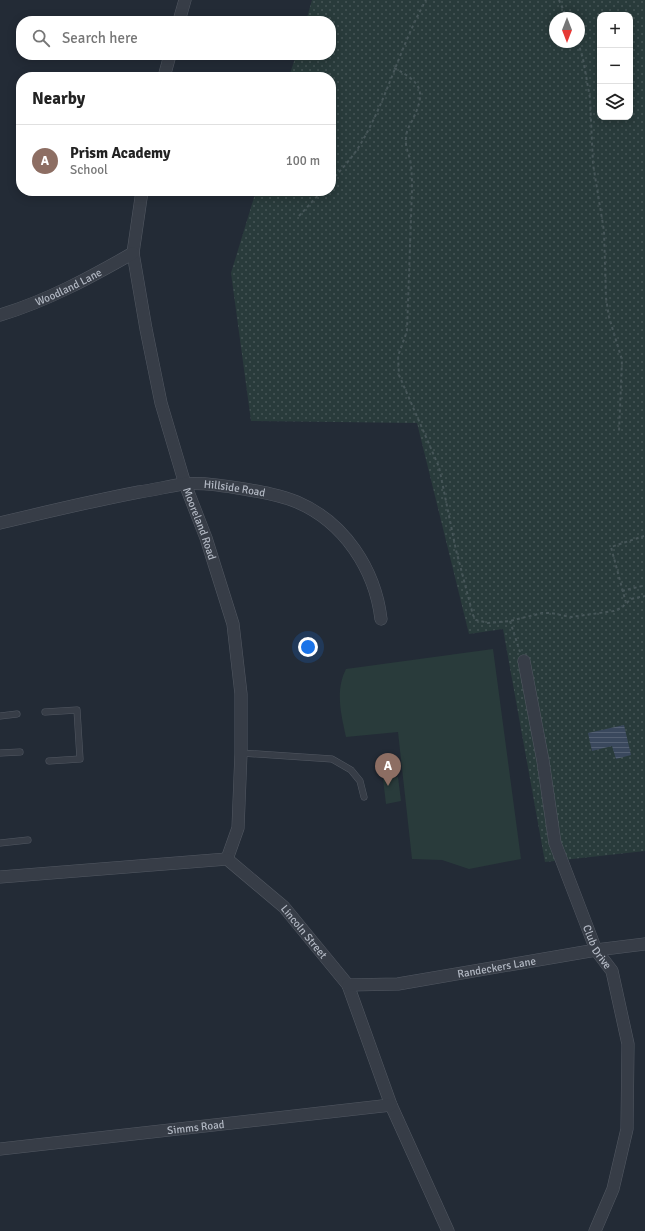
<!DOCTYPE html>
<html lang="en">
<head>
<meta charset="utf-8">
<style>
  body { margin:0; font-family:Signika,sans-serif; background:#f2f2f2; color:#222 }
  .controls { position:absolute; right:12px; top:12px; display:grid; overflow:hidden; border-radius:8px; box-shadow:0 2px 10px #0003 }
  .controls button { width:36px; height:36px; display:grid; place-items:center; padding:0; border:0; border-bottom:1px solid #e0e0e0; background:#fff; color:#222; font:20px sans-serif }
  .compass { position:absolute; left:549px; top:12px; width:36px; height:36px; border-radius:50%; background:#fff; box-shadow:0 2px 10px #0003; rotate:180deg }
  .you { position:absolute; left:308px; top:647px; width:14px; height:14px; margin:-10px; border:3px solid #fff; border-radius:50%; background:#1a73e8; box-shadow:0 0 0 6px #1a73e833 }
  .badge { display:grid; place-items:center; width:26px; height:26px; border-radius:50%; background:#53617c; color:#fff; font-size:13px; font-weight:700 }
  .pin { position:absolute; translate:-50% -33px; filter:drop-shadow(0 1px 2px #0008) }
  .pin::after { content:''; position:absolute; top:21px; width:14px; height:12px; background:inherit; clip-path:polygon(0 0,100% 0,50% 100%) }
  .list { margin:0; padding:0; list-style:none }
  h2 { display:flex; justify-content:space-between; align-items:center; height:52px; margin:0; padding:0 16px; font-size:17px }
  h2 small { font-size:13px; font-weight:400; color:#767676 }
  .list li { display:grid; grid-template-columns:26px 1fr auto; gap:12px; align-items:center; box-sizing:border-box; height:72px; padding:0 16px; border-top:1px solid #e0e0e0 }
  .list b { display:block; font-size:15px; white-space:nowrap }
  .list p { margin:0; font-size:13px; white-space:nowrap; color:#767676 }
  .list em { font-size:13px; font-style:normal; color:#767676 }
  .icon { flex:none; width:22px; height:22px; fill:none; stroke:currentColor; stroke-width:2; stroke-linecap:round; stroke-linejoin:round }
  .map { position:relative; flex:none; width:645px; height:1231px; overflow:hidden }
  .search { position:absolute; background:#fff; box-shadow:0 2px 10px #0003; left:16px; top:16px; width:320px; height:44px; display:flex; align-items:center; gap:10px; box-sizing:border-box; padding:0 14px; border-radius:16px; color:#767676; font-size:15px }
  .panel { position:absolute; background:#fff; box-shadow:0 2px 10px #0003; left:16px; top:72px; width:320px; height:124px; border-radius:16px }
  .map>svg:first-child { display:block }
</style>
</head>
<body>
<div class="map">
<svg width="645" height="1231" viewBox="0 0 645 1231">
  <defs>
    <pattern id="grass-dots" width="8" height="8" patternUnits="userSpaceOnUse"><rect width="8" height="8" fill="#293b3b"/><path d="M2 2h.1M6 6h.1" fill="none" stroke="#465556" stroke-width="1.8" stroke-linecap="round"/></pattern>
    <pattern id="water-rules" width="6" height="5" patternUnits="userSpaceOnUse"><rect width="6" height="5" fill="#3a485d"/><path d="M0 2.5h6" fill="none" stroke="#546073"/></pattern>
  </defs>
  <rect width="100%" height="100%" fill="#232b36"/>
  <!-- grass -->
  <path fill="url(#grass-dots)" fill-rule="evenodd" d="M312,0H645V851L545,862L503,629L469,634L417,423L251,421L231,273L256,191H331V77H289L296,55H331V21H306ZM600,15H630V117H600ZM555,18H579V42H555Z"/>
  <!-- park -->
  <g fill="#293b3b">
    <path d="M493,649L521,859L469,869L442,860L412,859L398,732L346,737C341,714 335,691 346,669Z"/>
    <polygon points="398,777 401,801 386,804 383,779"/>
  </g>
  <!-- water -->
  <polygon fill="url(#water-rules)" points="624,725 631,755 616,759 612,746 592,751 588,733"/>
  <g fill="none" stroke-linecap="round" stroke-linejoin="round">
    <!-- lane casing -->
    <g stroke="#525862" stroke-width="7">
      <g id="lane">
        <polyline points="45,712 77,710 80,759 49,761"/>
        <polyline points="0,716 17,714"/>
        <polyline points="0,753 20,752"/>
        <polyline points="241,753 332,759 351,770 360,781 364,797"/>
        <polyline points="0,843 28,840"/>
      </g>
    </g>
    <!-- street casing -->
    <g stroke="#525862" stroke-width="13">
      <g id="street">
        <polyline points="179,21 185,0"/>
        <polyline points="164,77 170,55"/>
        <path id="s1" d="M142,191L133,253L146,329L161,403L185,484L206,538L233,624L241,694V753L238,828L227,859"/>
        <path id="s2" d="M0,315C47,301 91,277 133,253"/>
        <path id="s3" d="M0,523C46,512 92,501 139,492C154,490 169,486 184,484C201,482 227,486 244,489C262,492 280,495 297,502C344,522 375,569 381,619"/>
        <path id="s4" d="M524,661L543,761L555,843L596,950L612,971L628,1044L627,1129L613,1189L595,1231"/>
        <path id="s5" d="M0,877L227,859L284,907L348,985L391,1105L448,1231"/>
        <path id="s6" d="M348,985L398,984L596,950L645,944"/>
        <path id="s7" d="M0,1149L391,1105"/>
      </g>
    </g>
    <!-- path -->
    <g stroke="#475659" stroke-width="2" stroke-dasharray="3 3" stroke-linecap="butt">
      <polyline points="559,0 567,18"/>
      <polyline points="578,42 583,59 590,98 593,164 604,231 606,298 609,317 622,360 619,432"/>
      <path d="M394,68C423,83 426,92 412,121C409,126 406,132 406,138C405,146 408,152 410,159C412,170 412,180 412,190L407,331L398,356L399,375L439,467L456,550L473,615L476,620L488,623L510,621L542,613H551L571,617L614,611L621,608L631,599L645,596"/>
      <path d="M331,181C341,170 352,158 360,145C387,100 400,46 426,0"/>
      <polyline points="299,216 322,191"/>
      <polyline points="622,591 642,586"/>
      <polyline points="626,603 611,547 644,536"/>
      <polyline points="510,621 520,652"/>
    </g>
    <!-- lane -->
    <use href="#lane" stroke="#373d47" stroke-width="6"/>
    <!-- street -->
    <use href="#street" stroke="#373d47" stroke-width="12"/>
  </g>
  <g text-anchor="middle" dominant-baseline="central" stroke-width="3.5" stroke-linejoin="round" paint-order="stroke">
    <!-- street labels -->
    <g font-size="11" fill="#b2b8c3" stroke="#1c222c">
      <text stroke="none"><textPath href="#s2" startOffset="74">Woodland Lane</textPath></text>
      <text stroke="none"><textPath href="#s3" startOffset="239">Hillside Road</textPath></text>
      <text stroke="none"><textPath href="#s1" startOffset="342">Mooreland Road</textPath></text>
      <text stroke="none"><textPath href="#s5" startOffset="334">Lincoln Street</textPath></text>
      <text stroke="none"><textPath href="#s4" startOffset="297">Club Drive</textPath></text>
      <text stroke="none"><textPath href="#s6" startOffset="150">Randeckers Lane</textPath></text>
      <text stroke="none"><textPath href="#s7" startOffset="197">Simms Road</textPath></text>
    </g>
  </g>
</svg>
<div class="controls">
<button>+</button>
<button>−</button>
<button><svg class="icon" aria-label="layers" viewBox="0 0 24 24"><path d="M12 4l9 5-9 5-9-5zM3 14l9 5 9-5"/></svg></button>
</div>
<svg class="compass" viewBox="-18 -18 36 36"><path d="M0-13l5 13h-10z" fill="#e53935"/><path d="M0 13l5-13h-10z" fill="#767676"/></svg>
<div class="you"></div>
<div class="pin badge" style="left:388px;top:786px;background:#8d6e63">A</div>
<div class="search"><svg class="icon" aria-label="search" viewBox="0 0 24 24"><circle cx="10" cy="10" r="6"/><path d="M15 15l6 6"/></svg>Search here</div>
<section class="panel">
<h2>Nearby<small></small></h2>
<ul class="list">
<li><span class="badge" style="background:#8d6e63">A</span><div><b>Prism Academy</b><p>School</p></div><em>100 m</em></li>
</ul>
</section>
</div>
</body>
</html>
